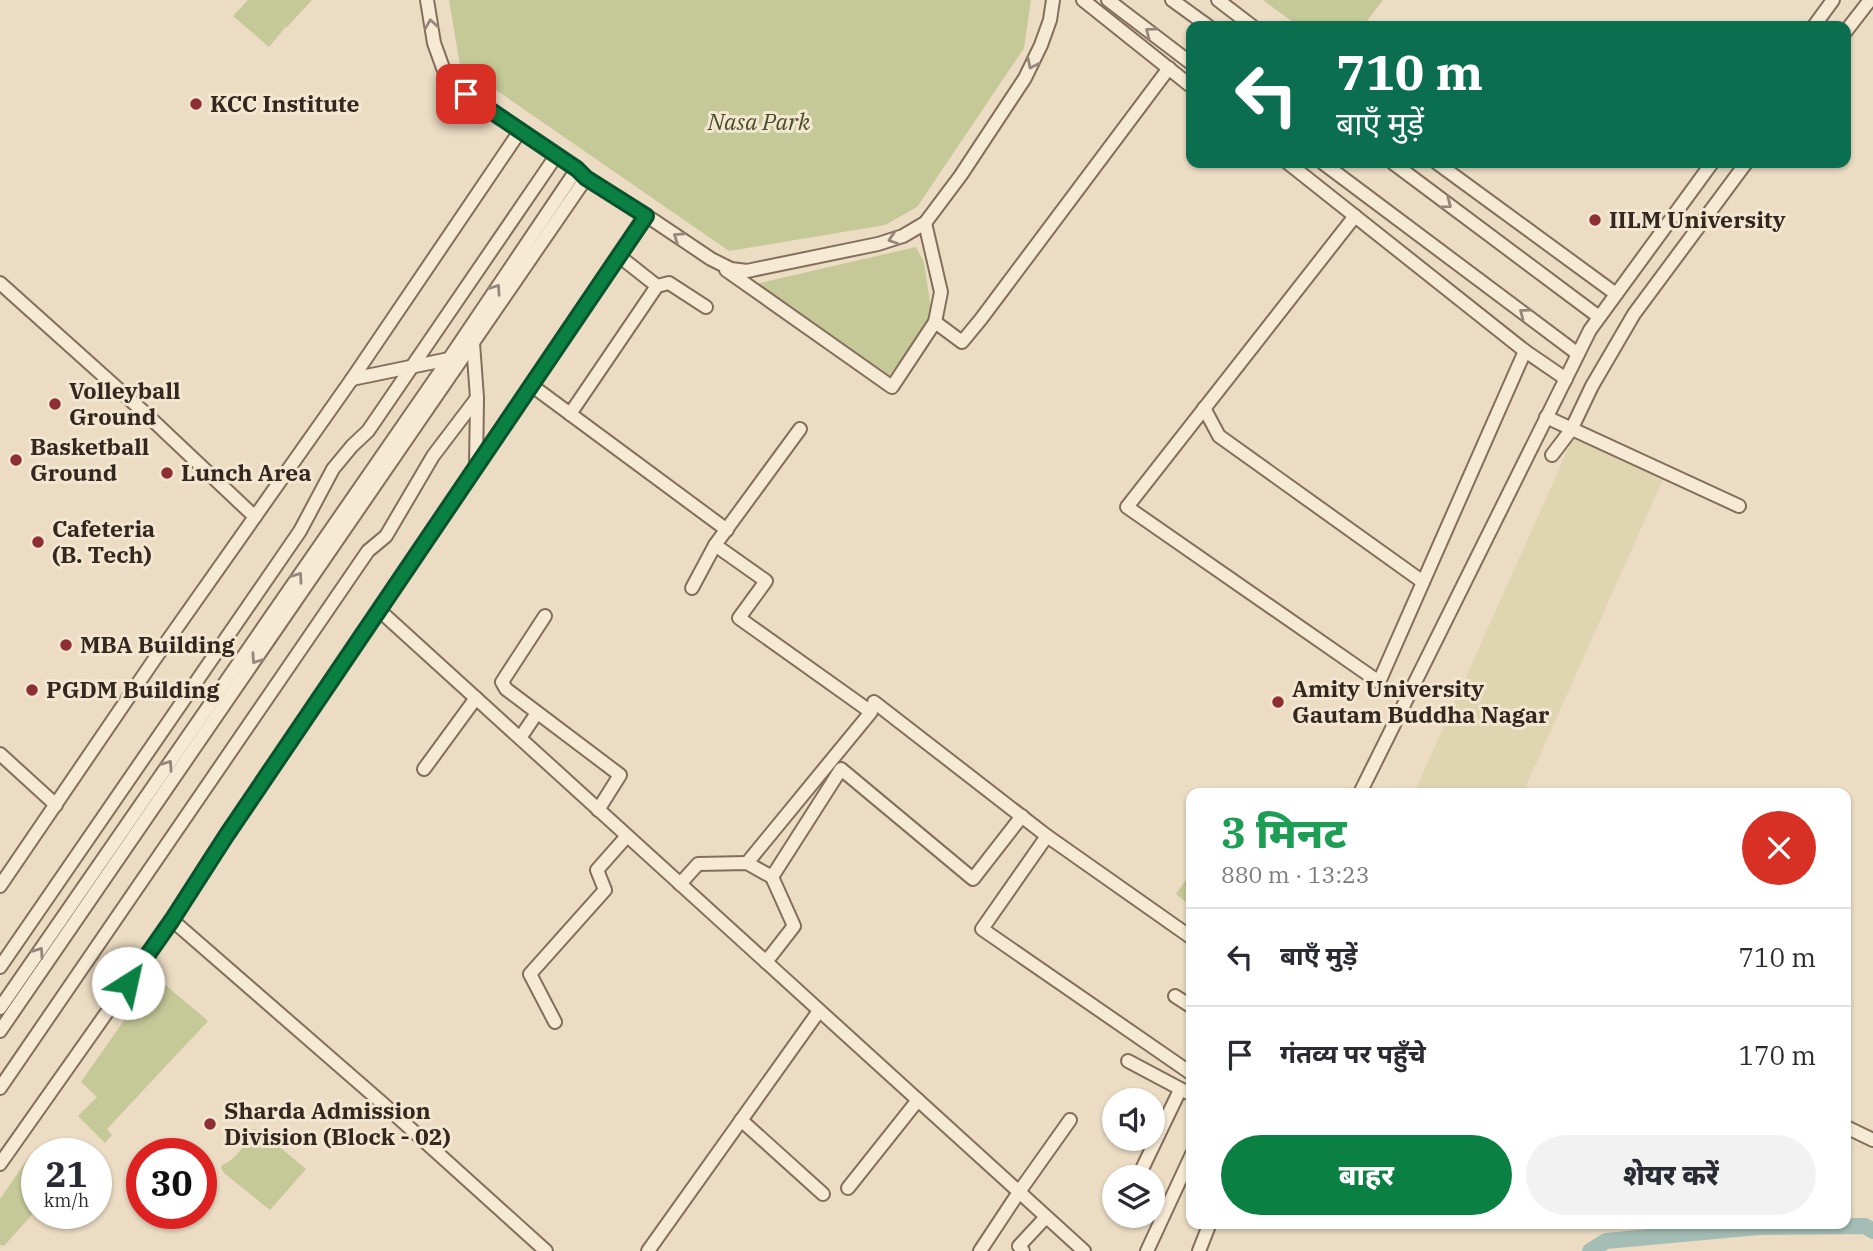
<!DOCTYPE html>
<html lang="hi">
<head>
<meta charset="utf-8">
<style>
  :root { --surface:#fff; --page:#f2f2f3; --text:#2b2b33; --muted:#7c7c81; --line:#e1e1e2; --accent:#0b8043 }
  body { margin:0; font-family:"IBM Plex Serif","Noto Sans Devanagari",serif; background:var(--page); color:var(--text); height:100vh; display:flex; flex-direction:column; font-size:26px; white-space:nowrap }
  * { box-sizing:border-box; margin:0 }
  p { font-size:23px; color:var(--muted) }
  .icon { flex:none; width:38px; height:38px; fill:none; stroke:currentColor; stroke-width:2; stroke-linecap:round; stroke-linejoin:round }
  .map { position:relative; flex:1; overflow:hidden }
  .sheet { position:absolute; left:1186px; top:788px; width:665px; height:441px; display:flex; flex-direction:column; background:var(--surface); border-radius:14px; box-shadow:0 2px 5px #0004 }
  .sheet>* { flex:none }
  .guide { position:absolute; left:1186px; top:21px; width:665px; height:147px; border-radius:14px; box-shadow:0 2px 5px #0004; background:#0b6e4f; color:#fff; overflow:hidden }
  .tools { position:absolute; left:1102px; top:1088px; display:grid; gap:14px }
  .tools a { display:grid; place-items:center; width:63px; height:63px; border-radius:50%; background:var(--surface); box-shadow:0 2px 5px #0004; font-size:35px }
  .speed { position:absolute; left:21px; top:1138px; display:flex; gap:14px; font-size:35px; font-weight:700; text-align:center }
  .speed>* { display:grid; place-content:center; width:91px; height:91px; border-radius:50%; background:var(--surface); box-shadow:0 2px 5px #0004; line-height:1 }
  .speed small { font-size:18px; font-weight:400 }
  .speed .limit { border:10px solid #d22; background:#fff; color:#111 }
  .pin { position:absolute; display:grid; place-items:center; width:60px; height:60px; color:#fff; margin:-30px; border-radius:14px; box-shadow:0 4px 10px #0006 }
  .me { position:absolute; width:77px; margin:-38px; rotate:35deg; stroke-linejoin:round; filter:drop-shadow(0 0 5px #0008) }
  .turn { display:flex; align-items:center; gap:24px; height:147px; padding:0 35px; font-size:32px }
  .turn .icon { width:91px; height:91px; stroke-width:2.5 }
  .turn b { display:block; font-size:49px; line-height:60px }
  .round { display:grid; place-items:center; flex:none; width:74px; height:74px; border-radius:37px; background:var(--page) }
  .overview { display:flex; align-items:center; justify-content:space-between; height:119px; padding:0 35px }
  h1 { font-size:42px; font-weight:800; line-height:52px; color:#1e9e55 }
  .button { display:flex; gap:14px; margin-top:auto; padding:14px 35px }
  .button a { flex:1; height:80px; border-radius:42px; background:var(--accent); color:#fff; font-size:28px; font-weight:800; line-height:80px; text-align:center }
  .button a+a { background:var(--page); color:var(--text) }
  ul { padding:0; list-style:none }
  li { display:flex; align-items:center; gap:21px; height:98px; padding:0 35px; border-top:2px solid var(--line) }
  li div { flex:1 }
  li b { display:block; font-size:26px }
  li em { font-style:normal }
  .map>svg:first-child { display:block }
  .farmland { fill:#e0d5b1 }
  .green { fill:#c5c897 }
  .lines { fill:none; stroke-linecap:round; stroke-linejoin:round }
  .river { stroke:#a4beb5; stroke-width:16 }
  .minor-casing { stroke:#836e5b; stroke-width:16 }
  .minor { stroke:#f6ead5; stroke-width:12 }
  .oneway { stroke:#95887a }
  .route-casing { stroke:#07532c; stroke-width:18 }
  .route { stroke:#0b8043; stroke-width:12 }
  .poi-dot { fill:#8e2f36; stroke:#f3e7d2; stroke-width:2.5 }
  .labels { text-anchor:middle; stroke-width:6; stroke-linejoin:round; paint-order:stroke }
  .poi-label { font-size:23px; font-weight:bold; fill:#34271e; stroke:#f3e7d2; text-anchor:start }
  .park-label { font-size:23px; font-style:italic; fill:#474f26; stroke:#f3e7d2 }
</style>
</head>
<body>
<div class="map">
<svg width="1873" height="1251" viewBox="0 0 1873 1251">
  <rect width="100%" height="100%" fill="#ebdcc3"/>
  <polygon class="farmland" points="1573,438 1664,477 1523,793 1414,793"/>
  <g class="green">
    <polygon points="248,0 312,0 286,28 280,23 285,28 269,47 233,16"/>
    <polygon points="449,0 1031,0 1024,48 917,207 885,225 729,251 460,65"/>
    <polygon points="1263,0 1383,0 1363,26 1298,26"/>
    <polygon points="916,247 924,262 932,316 888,377 756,284"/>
    <polygon points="1190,874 1192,876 1192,907 1176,894"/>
    <polygon points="155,976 208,1021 107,1129 112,1135 105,1143 78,1116 97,1097 81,1082"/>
    <path d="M253 1129 259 1130 306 1169 270 1210 224 1173 221 1168 222 1165C232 1162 246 1147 246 1136Z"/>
    <polygon points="28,1158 37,1164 37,1170 29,1181 37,1188 37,1209 4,1246 0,1245 0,1199"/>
  </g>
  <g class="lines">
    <polyline class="river" points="1590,1251 1606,1241 1759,1227 1865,1226 1873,1231"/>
    <g class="minor-casing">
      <g id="minor">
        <polyline points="427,0 434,43 443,68 453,84 479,104 577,169 586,178 653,220 711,259 731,269 747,271 878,244 903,236 925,223 961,175 1025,78 1041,45 1050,20 1053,0"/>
        <polyline points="1083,0 1192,87"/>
        <polyline points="1108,0 1192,64"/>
        <polyline points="1172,0 1208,26"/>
        <polyline points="1218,0 1252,26"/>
        <polyline points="1814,26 1833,0"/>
        <polyline points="1846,31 1870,0"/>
        <polyline points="1288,163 1525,351 1566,379"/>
        <polyline points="1323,163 1578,354"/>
        <polyline points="1393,163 1599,317"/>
        <polyline points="1437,163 1616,294"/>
        <polyline points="1355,216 1127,507 1379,682 1525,351"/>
        <polyline points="619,256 657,286 669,283 706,307"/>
        <polyline points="726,270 892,387 935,322 941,292 925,223"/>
        <polyline points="0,283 146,414 255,517"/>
        <polyline points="935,322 962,342 981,319 1169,68"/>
        <polyline points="473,343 477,398 476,467"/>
        <polyline points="352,379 449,359"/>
        <polyline points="531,385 727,530"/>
        <polyline points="1204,408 1219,436 1423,582"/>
        <polyline points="570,414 657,286"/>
        <polyline points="1546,417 1739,506"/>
        <polyline points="1552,455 1571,430 1592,386 1634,314 1746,163"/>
        <polyline points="692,588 715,545"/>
        <polyline points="379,610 1084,1251"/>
        <polyline points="545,616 502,682 506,689 620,775 598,810"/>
        <polyline points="874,702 1047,836 1192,938"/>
        <polyline points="520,738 537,713"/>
        <polyline points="0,754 56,805"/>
        <polyline points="424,769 476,698"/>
        <polyline points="1360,793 1590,330 1712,163"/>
        <polyline points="1047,836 982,929 1192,1074"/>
        <polyline points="747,863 871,712 739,618 766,581 715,545 800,429"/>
        <polyline points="772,877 841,769 973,879 1022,816"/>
        <polyline points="680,884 698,864 747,863 772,877 794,926 766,962"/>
        <polyline points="0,886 154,660 352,379 520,131"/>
        <polyline points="172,920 381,1102 546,1251"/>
        <polyline points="0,967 300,531 333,469 352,446 368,431 556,156"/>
        <polyline points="1175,996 1192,1007"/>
        <polyline points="0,1008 449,359 577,169"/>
        <polyline points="555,1022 530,974 605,890 597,870 627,836"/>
        <polyline points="0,1031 586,178"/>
        <polyline points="1128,1061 1192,1095"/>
        <polyline points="0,1088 368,551 386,536 433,456 477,398"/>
        <polyline points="741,1120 823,1194"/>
        <polyline points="1846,1127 1873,1140"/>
        <polyline points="0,1164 172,920 211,858 646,216"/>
        <polyline points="1143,1167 1180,1090"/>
        <polyline points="848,1188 918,1100"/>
        <polyline points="648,1251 819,1011"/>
        <polyline points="980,1251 1019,1192 1070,1120"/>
        <polyline points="1023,1251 1019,1246 1046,1217"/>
        <polyline points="1147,1251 1192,1154"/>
        <polyline points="1199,1251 1210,1223"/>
      </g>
    </g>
    <use href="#minor" class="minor"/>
  </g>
  <defs><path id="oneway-chevron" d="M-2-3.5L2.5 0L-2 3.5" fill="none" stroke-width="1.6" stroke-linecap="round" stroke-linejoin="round" transform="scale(1.75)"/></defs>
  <g class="oneway">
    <use href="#oneway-chevron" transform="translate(431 24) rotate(-99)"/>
    <use href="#oneway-chevron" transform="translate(1150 32) rotate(-143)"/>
    <use href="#oneway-chevron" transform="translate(1032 64) rotate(116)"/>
    <use href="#oneway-chevron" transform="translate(1447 204) rotate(37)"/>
    <use href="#oneway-chevron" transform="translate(678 237) rotate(-146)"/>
    <use href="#oneway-chevron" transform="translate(893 239) rotate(162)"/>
    <use href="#oneway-chevron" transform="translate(496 289) rotate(-56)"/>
    <use href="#oneway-chevron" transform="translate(1524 313) rotate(-143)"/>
    <use href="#oneway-chevron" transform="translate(298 577) rotate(-55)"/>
    <use href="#oneway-chevron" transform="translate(256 659) rotate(124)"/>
    <use href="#oneway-chevron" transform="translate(168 765) rotate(-55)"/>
    <use href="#oneway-chevron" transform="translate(39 952) rotate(-55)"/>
  </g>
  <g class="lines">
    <g class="route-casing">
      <polyline id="route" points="128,983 172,920 226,836 646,216 586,178 577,169 466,94"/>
    </g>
    <use href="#route" class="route"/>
  </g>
  <g class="poi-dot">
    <circle cx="196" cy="104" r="7"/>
    <circle cx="1595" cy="220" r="7"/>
    <circle cx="55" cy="404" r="7"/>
    <circle cx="16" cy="460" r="7"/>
    <circle cx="167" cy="473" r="7"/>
    <circle cx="38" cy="542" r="7"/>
    <circle cx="66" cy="645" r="7"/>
    <circle cx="32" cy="690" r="7"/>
    <circle cx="1278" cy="702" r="7"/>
    <circle cx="210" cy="1124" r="7"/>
  </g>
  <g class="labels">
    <g class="poi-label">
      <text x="210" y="112">KCC Institute</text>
      <text x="1609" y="228">IILM University</text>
      <text x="69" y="399">Volleyball<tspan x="69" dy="26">Ground</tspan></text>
      <text x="30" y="455">Basketball<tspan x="30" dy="26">Ground</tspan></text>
      <text x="181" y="481">Lunch Area</text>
      <text x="52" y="537">Cafeteria<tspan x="52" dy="26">(B. Tech)</tspan></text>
      <text x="80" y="653">MBA Building</text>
      <text x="1292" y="697">Amity University<tspan x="1292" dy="26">Gautam Buddha Nagar</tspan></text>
      <text x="46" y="698">PGDM Building</text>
      <text x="224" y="1119">Sharda Admission<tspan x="224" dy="26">Division (Block - 02)</tspan></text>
    </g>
    <g class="park-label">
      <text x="759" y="130">Nasa Park</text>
    </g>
  </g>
</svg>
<div class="tools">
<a><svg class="icon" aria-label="sound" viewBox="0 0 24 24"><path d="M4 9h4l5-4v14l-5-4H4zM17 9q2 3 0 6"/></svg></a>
<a><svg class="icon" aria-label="layers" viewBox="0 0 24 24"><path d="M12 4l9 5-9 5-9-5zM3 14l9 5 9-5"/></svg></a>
</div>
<div class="speed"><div>21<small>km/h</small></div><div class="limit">30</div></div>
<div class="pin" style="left:466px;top:94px;background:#d93025"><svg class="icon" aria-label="arrive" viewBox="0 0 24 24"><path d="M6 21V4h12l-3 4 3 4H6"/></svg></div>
<svg class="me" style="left:128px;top:983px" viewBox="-20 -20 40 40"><circle r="19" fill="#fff"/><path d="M0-13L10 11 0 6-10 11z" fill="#0b8043"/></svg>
<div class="guide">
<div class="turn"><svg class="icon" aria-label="left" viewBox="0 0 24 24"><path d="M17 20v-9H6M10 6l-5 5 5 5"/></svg><div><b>710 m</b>बाएँ मुड़ें</div></div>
</div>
<section class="sheet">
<div class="overview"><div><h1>3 मिनट</h1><p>880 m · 13:23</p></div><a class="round" style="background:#d93025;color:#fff"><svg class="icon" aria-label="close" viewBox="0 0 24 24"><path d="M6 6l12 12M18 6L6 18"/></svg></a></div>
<ul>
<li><svg class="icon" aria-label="left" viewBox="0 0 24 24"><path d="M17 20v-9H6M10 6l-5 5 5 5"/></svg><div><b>बाएँ मुड़ें</b></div><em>710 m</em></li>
<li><svg class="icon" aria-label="arrive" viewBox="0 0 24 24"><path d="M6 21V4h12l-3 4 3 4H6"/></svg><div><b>गंतव्य पर पहुँचे</b></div><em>170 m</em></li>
</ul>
<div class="button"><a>बाहर</a><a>शेयर करें</a></div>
</section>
</div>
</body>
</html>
